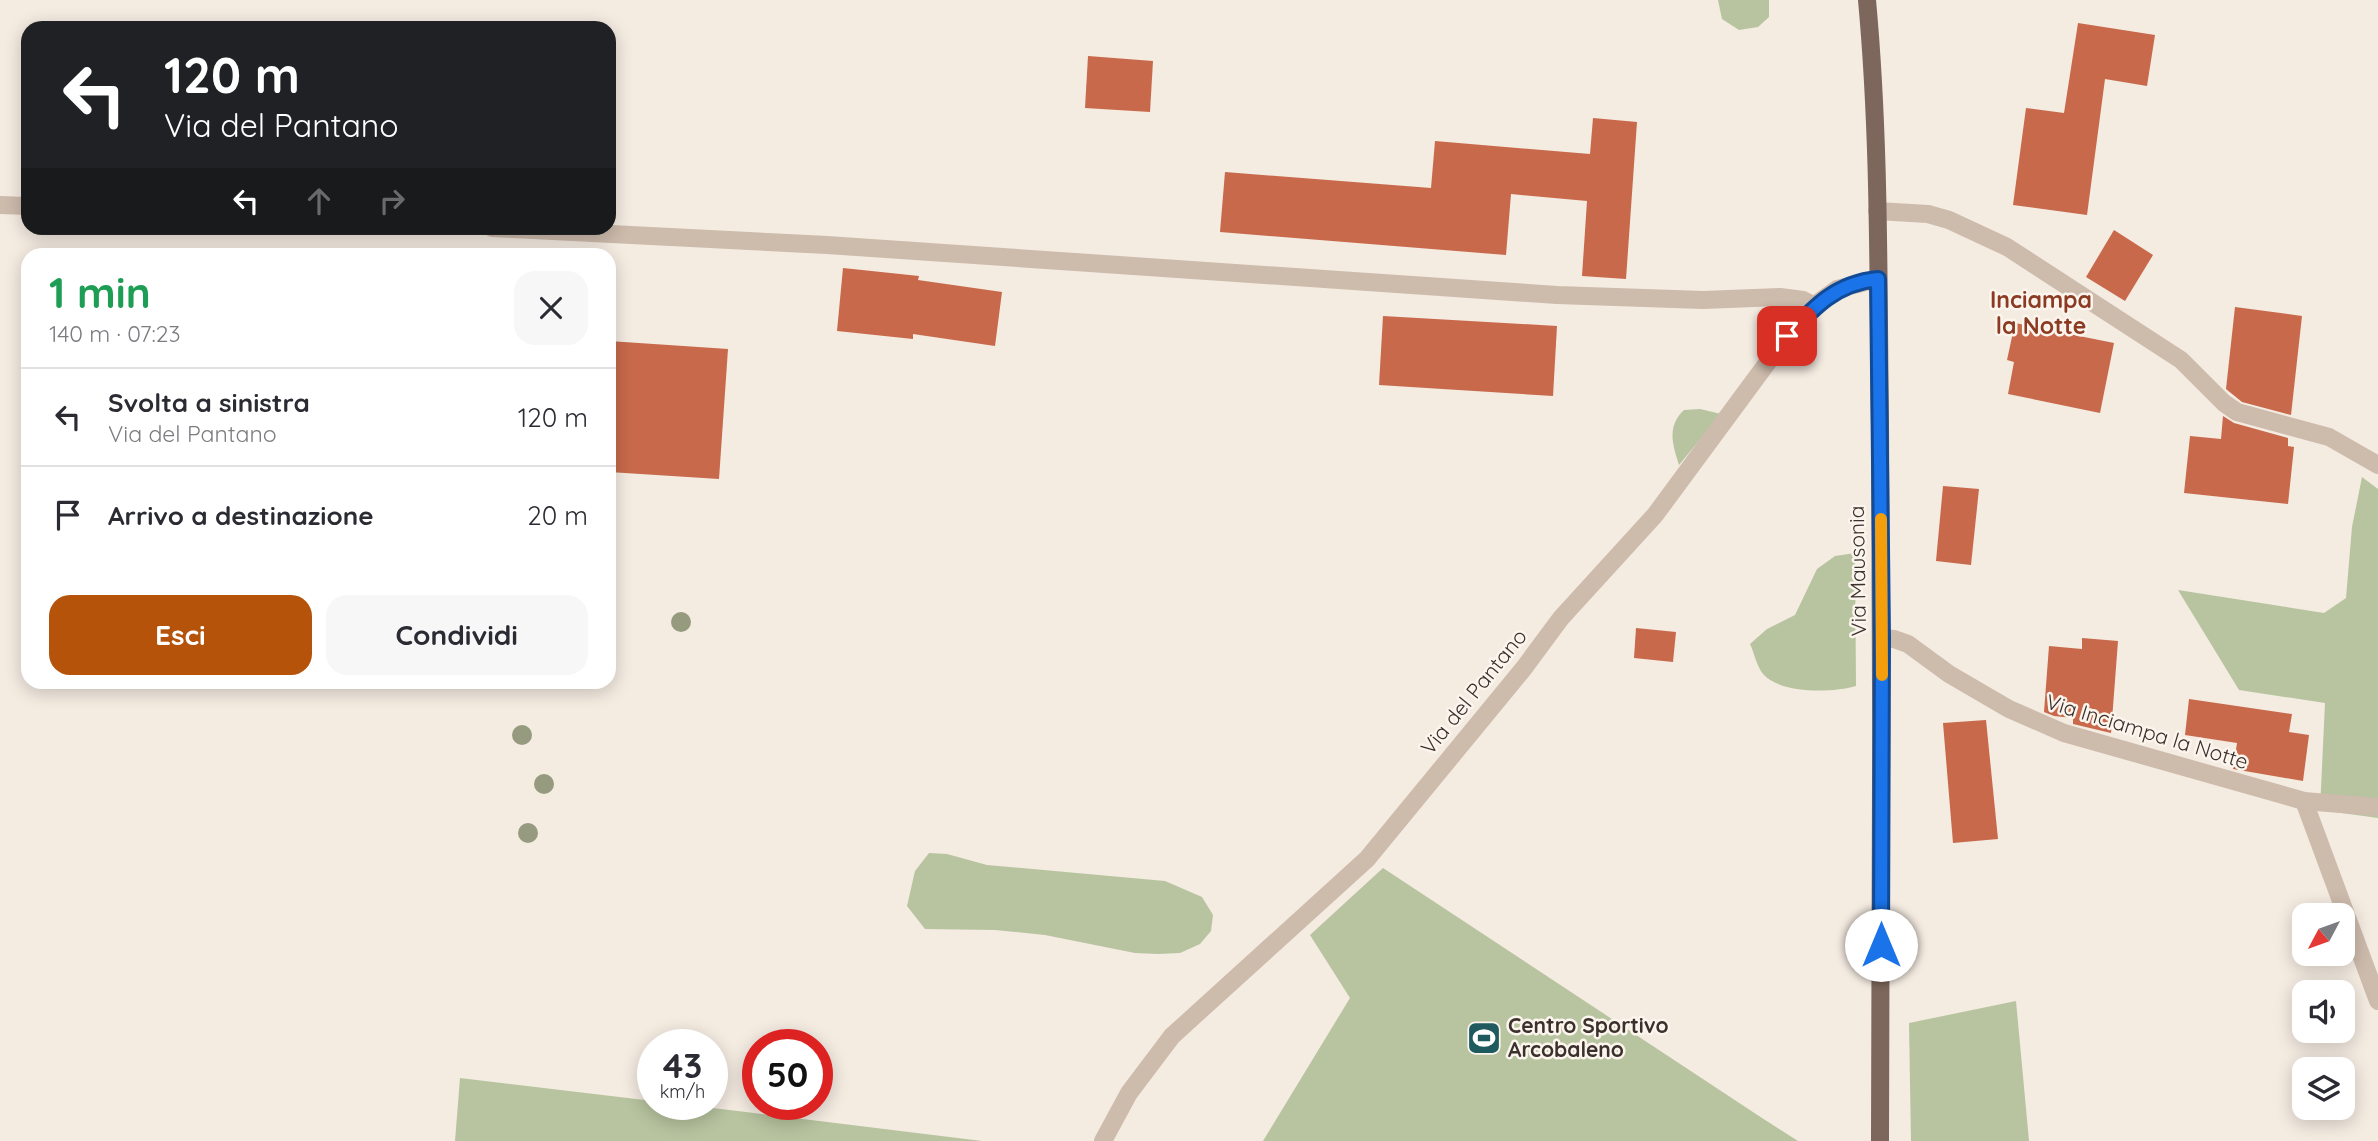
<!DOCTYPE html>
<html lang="it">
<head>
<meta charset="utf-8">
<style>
  :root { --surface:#fff; --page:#f7f7f7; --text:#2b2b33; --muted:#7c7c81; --line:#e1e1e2; --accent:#b45309 }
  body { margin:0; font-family:Quicksand,sans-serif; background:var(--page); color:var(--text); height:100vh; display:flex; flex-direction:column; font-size:26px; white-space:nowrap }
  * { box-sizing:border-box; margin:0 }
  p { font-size:23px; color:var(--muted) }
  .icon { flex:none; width:38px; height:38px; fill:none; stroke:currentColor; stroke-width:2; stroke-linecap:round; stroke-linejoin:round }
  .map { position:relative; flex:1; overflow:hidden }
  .details { position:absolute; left:21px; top:248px; width:595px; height:441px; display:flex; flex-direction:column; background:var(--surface); border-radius:21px; box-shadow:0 4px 18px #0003 }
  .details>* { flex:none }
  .hud { position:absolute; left:21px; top:21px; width:595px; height:214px; border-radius:21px; box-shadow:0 4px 18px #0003; background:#202124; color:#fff; overflow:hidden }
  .needle { width:46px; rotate:229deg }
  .tools { position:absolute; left:2292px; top:903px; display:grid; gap:14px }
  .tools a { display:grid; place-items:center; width:63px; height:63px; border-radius:14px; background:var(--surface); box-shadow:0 4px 18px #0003; font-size:35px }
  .speed { position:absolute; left:637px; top:1029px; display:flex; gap:14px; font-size:35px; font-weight:700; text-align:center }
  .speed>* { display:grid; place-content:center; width:91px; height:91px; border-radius:50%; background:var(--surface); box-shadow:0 4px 18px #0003; line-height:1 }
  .speed small { font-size:18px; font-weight:400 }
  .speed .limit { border:10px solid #d22; background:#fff; color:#111 }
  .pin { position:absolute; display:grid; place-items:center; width:60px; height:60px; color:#fff; margin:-30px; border-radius:14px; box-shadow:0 4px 10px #0006 }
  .me { position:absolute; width:77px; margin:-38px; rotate:0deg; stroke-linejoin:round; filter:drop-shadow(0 0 5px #0008) }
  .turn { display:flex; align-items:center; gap:24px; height:147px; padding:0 28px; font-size:32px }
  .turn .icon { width:91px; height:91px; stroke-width:2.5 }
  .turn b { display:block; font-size:49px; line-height:60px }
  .lanes { display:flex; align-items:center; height:66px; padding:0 28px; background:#0003; justify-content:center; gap:35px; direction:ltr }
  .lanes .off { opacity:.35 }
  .round { display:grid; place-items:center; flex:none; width:74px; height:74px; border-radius:21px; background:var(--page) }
  .summary { display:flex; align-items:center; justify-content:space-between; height:119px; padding:0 28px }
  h1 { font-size:42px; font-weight:700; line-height:52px; color:#1e9e55 }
  .primary-button { display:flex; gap:14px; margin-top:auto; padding:14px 28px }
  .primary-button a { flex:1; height:80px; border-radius:21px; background:var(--accent); color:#fff; font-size:28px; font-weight:700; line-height:80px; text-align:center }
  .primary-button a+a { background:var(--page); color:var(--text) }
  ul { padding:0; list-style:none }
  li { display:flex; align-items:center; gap:21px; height:98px; padding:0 28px; border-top:2px solid var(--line) }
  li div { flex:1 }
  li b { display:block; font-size:26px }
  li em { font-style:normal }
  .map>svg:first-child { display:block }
  .green { fill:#b8c4a0 }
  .building { fill:#c8694b }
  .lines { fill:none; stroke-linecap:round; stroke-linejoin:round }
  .minor { stroke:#cdbbac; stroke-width:18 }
  .major { stroke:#7d675c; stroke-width:18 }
  .tree { fill:#969b7f }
  .route-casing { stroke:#114b97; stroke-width:18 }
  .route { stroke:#1a73e8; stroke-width:12 }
  .slow { stroke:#f59e0b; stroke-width:12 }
  .labels { text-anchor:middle; stroke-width:5; stroke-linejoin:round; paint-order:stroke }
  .street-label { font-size:21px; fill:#3b302b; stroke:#fbf5ee }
  .poi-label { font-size:21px; font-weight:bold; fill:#3b302b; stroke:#fbf5ee; text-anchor:start }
  .neighbourhood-label { font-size:23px; font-weight:bold; fill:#8c3b22; stroke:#fbf5ee }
</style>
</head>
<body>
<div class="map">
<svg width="2378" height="1141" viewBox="0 0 2378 1141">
  <rect width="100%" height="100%" fill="#f4ebe1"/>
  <g class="green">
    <polygon points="1718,0 1769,0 1769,17 1758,27 1739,30 1722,19"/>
    <path d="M1700 409 1721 414 1679 465C1672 443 1667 426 1684 410Z"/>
    <polygon points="2362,477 2378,489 2378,818 2320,810 2325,703 2239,690 2178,590 2324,613 2346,598 2352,527"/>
    <path d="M1855 553 1856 686C1832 693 1782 694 1764 675 1757 668 1754 652 1750 644L1767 629 1795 615 1817 569 1835 556Z"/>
    <polygon points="929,853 947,854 987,865 1165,881 1202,897 1213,915 1211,931 1200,944 1180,953 1158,954 1135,953 1045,935 995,930 925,929 907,906 915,871"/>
    <polygon points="1383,868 1762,1118 1798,1141 1263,1141 1350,998 1310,935"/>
    <polygon points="2016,1001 2029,1141 1911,1141 1909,1023"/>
    <polygon points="460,1078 653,1101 653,1104 680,1104 982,1141 455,1141"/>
  </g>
  <g class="building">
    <polygon points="2078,23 2155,35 2147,86 2105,79 2087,215 2013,205 2026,108 2064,113"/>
    <polygon points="1088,56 1153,61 1150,112 1085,108"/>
    <polygon points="1593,118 1637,122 1626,279 1582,276 1587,201 1511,194 1506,255 1220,232 1225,172 1431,188 1435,141 1590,154"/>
    <polygon points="2114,230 2153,255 2125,301 2086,277"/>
    <polygon points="843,268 919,276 918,280 1002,292 995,346 913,334 913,339 837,331"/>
    <polygon points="2235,307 2302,316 2291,415 2242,402 2226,389"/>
    <polygon points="1383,316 1557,326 1553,396 1379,385"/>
    <polygon points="2015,323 2114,343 2100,413 2008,394 2014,362 2007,360"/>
    <polygon points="609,341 728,349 719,479 609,472"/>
    <polygon points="2223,416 2234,423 2288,438 2288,446 2294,447 2288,504 2184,493 2190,436 2221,439"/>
    <polygon points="1943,486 1979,489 1971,565 1936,561"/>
    <polygon points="1636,628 1676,632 1673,662 1634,658"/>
    <polygon points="2082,638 2118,641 2111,733 2073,724 2073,718 2054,716 2044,712 2049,646 2082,649"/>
    <polygon points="2189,699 2292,714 2289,732 2309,735 2303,781 2233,769 2237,743 2185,735"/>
    <polygon points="1986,720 1998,839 1953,843 1943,723"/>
  </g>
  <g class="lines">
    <g class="minor">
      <polyline points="0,205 28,206"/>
      <polyline points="1877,211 1928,214 1949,220 2007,247 2181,360 2224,403 2237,412 2329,437 2378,465"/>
      <polyline points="492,228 827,245 1557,295 1703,300 1780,297 1803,300 1815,306"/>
      <polyline points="1882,638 1894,639 1908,644 1949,674 2009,709 2064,733 2304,801 2378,807"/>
      <polyline points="2304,801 2378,1001"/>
      <polyline points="1103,1141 1129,1093 1172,1036 1367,859 1524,668 1561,618 1655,515 1787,336 1819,302 1837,289 1878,279"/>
    </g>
    <path class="major" d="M1867 0C1880 141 1878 283 1880 424 1882 663 1881 902 1880 1141"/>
  </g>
  <g class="tree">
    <circle cx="681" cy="622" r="10"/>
    <circle cx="522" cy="735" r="10"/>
    <circle cx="544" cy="784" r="10"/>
    <circle cx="528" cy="833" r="10"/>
  </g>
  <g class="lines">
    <g class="route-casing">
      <path id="route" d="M1787 336C1814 307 1836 283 1878 279L1882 638 1881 945"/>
    </g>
    <use href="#route" class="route"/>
    <polyline class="slow" points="1881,519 1882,675"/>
  </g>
  <defs>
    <g id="stadium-square" transform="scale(1.75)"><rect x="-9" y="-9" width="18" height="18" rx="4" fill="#1f5a5e" stroke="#fbf5ee"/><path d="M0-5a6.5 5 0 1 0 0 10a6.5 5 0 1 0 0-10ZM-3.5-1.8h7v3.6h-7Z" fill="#fff"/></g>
  </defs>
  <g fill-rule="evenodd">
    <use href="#stadium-square" x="1484" y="1038"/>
  </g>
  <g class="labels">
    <g class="street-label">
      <text transform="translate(1858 571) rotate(-91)" y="7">Via Mausonia</text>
      <text transform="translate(1474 692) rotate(-51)" y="7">Via del Pantano</text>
      <text transform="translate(2147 732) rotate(17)" y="7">Via Inciampa la Notte</text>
    </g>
    <g class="poi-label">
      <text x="1508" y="1033">Centro Sportivo<tspan x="1508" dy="24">Arcobaleno</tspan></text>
    </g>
    <g class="neighbourhood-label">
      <text x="2041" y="308">Inciampa<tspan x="2041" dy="26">la Notte</tspan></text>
    </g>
  </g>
</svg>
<div class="tools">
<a><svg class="needle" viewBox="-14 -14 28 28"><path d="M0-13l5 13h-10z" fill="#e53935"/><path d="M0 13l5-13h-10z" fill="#7c7c81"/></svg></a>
<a><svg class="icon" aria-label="sound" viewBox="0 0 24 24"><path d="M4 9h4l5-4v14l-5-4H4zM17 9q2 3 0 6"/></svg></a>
<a><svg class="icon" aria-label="layers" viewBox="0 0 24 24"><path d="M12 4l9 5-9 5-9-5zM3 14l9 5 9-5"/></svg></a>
</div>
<div class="speed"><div>43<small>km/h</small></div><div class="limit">50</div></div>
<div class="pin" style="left:1787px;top:336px;background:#d93025"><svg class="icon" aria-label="arrive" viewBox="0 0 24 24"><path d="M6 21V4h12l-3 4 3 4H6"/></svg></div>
<svg class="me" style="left:1881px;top:945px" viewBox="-20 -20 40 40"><circle r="19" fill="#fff"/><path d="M0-13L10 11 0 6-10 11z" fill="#1a73e8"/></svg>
<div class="hud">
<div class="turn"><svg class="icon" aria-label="left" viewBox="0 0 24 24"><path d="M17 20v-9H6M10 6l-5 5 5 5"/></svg><div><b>120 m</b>Via del Pantano</div></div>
<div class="lanes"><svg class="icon" aria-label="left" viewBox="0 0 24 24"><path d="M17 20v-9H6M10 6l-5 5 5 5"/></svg><svg class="icon off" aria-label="ahead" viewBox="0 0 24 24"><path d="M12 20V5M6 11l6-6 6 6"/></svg><svg class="icon off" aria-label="right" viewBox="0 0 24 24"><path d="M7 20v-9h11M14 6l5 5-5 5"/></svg></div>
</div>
<section class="details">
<div class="summary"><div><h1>1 min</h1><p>140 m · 07:23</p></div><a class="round"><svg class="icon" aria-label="close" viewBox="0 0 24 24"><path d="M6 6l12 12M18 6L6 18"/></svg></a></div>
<ul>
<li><svg class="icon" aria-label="left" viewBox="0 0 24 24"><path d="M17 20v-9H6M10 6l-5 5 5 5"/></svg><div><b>Svolta a sinistra</b><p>Via del Pantano</p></div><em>120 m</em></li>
<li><svg class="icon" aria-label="arrive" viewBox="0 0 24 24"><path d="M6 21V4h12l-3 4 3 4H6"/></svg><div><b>Arrivo a destinazione</b></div><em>20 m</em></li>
</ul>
<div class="primary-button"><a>Esci</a><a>Condividi</a></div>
</section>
</div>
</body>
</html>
